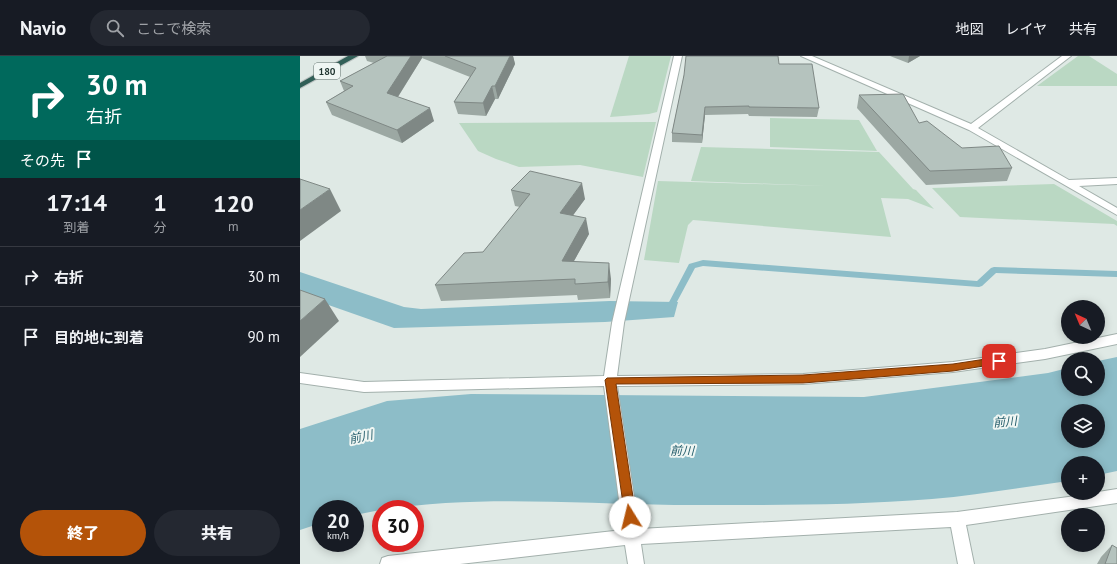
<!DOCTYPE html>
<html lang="ja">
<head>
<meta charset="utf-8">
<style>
  :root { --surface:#171b24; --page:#242831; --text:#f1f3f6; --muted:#9ea1a6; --line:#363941; --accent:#b45309 }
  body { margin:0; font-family:"PT Sans","Noto Sans JP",sans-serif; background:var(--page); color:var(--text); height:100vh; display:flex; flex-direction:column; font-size:15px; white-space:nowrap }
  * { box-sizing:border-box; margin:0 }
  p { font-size:13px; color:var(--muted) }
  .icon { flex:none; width:22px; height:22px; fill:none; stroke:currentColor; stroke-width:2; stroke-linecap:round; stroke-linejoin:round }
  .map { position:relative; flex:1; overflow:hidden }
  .panel { display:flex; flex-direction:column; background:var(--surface); width:300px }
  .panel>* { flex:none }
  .guide { background:#00695c; color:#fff; overflow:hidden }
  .needle { width:26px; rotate:316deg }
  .fabs { position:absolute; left:761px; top:244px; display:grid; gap:8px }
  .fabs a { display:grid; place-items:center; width:44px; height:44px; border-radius:50%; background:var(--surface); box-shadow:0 2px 10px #0003; font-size:20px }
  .speed { position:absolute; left:12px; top:444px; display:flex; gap:8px; font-size:20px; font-weight:700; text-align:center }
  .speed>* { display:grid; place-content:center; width:52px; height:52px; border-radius:50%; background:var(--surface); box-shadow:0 2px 10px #0003; line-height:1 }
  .speed small { font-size:10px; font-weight:400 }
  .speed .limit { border:6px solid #d22; background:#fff; color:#111 }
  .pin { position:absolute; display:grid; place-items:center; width:34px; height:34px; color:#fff; margin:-17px; border-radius:8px; box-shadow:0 2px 6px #0006 }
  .me { position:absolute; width:44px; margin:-22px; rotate:351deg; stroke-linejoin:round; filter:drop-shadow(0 0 3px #0008) }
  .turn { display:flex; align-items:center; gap:14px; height:84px; padding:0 20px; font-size:18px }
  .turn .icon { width:52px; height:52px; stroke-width:2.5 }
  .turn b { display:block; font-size:28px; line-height:34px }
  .then { display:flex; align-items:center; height:38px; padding:0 20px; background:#0003; gap:8px; font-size:15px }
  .eta { display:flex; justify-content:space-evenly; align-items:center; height:68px; text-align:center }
  .eta b { font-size:24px; font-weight:800; line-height:28px }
  .cta { display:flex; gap:8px; margin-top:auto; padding:8px 20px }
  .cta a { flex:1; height:46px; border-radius:24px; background:var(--accent); color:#fff; font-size:16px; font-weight:800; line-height:46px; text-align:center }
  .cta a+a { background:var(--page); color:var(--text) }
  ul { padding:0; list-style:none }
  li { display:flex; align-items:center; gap:12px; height:60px; padding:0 20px; border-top:1px solid var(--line) }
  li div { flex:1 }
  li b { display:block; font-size:15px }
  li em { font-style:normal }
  header { display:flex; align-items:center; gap:24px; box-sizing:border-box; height:56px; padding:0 20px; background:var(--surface); border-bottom:1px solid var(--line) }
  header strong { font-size:19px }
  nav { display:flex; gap:22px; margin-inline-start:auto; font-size:14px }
  .search { width:280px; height:36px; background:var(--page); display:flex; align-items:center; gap:10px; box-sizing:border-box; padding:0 14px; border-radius:22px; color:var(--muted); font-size:15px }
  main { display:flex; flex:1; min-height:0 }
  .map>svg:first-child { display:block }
  .green { fill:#bad8c3 }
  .water { fill:#8dbdc8; fill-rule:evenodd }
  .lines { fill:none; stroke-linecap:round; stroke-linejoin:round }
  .stream { fill:#8dbdc8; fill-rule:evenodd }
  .street-casing { stroke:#a3b0ac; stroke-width:2 }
  .highway-casing { stroke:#bdc3c2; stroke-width:2 }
  .street { fill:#fff; fill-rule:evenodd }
  .highway { fill:#315f57; fill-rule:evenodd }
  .wall { fill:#9ca8a3 }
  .shaded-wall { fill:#7f8885 }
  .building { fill:#b5c3be; stroke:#7f8885 }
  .route { fill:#b45309; stroke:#753606 }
  .labels { text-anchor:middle; stroke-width:4; stroke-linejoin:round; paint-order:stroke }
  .shield { fill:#eff6f3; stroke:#60706c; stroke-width:1 }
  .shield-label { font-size:10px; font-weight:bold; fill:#223732 }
  .water-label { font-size:12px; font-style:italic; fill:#245d6b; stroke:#eff6f3 }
</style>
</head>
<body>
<header>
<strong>Navio</strong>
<div class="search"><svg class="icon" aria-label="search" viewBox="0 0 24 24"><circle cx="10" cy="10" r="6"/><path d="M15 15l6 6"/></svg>ここで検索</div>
<nav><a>地図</a><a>レイヤ</a><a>共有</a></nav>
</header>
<main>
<section class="panel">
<div class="guide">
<div class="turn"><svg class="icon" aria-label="right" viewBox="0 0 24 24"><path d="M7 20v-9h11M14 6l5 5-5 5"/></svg><div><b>30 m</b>右折</div></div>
<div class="then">その先<svg class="icon" aria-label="arrive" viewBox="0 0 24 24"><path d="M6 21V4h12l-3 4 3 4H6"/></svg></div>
</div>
<div class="eta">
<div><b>17:14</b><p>到着</p></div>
<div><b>1</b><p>分</p></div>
<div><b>120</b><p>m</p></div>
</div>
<ul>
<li><svg class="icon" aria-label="right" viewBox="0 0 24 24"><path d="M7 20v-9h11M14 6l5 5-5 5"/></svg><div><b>右折</b></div><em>30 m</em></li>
<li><svg class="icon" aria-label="arrive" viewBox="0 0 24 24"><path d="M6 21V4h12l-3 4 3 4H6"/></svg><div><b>目的地に到着</b></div><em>90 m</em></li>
</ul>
<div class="cta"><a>終了</a><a>共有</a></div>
</section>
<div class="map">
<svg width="817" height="508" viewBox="0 0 817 508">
  <rect width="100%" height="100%" fill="#dfe9e5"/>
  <g class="green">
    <polygon points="329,0 371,0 357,56 349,58 310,61"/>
    <polygon points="778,0 789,0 817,18 817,30 737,30"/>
    <polygon points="470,62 559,64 577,95 470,91"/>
    <polygon points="356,66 343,121 280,109 219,111 196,103 178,95 159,67"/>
    <polygon points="401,91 579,96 613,133 616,134 634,153 608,143 581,142 591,181 393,164 388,169 379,207 344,204 358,125 527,130 391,125"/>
    <polygon points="754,128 817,165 817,170 814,168 660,161 632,132"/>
  </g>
  <g class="water">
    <polygon points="0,216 104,251 121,253 310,245 378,246 374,261 305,266 94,272 0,239"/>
    <path d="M817 301V415L798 419V407H768V425C723 431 678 439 632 443 546 450 460 449 374 449 268 448 158 437 55 459V453H21V467L0 474V373L87 345 171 338 564 341 748 317 768 312V333H798V305ZM768 355H798V385H768Z"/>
  </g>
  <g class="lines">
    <polygon class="stream" points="403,204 677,225 691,212 694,211 817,215 817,221 696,217 682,230 679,231 403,210 395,212 372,255 364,255 363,253 367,250 389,208"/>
    <g class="street-casing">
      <g id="street">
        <polygon points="374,0 382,0 324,267 317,320 503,318 653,306 745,293 817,278 817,288 745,303 653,316 503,328 317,330 339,473 657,456 798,437 798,436 817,433 817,447 666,469 674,508 658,508 651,471 341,488 344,508 328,508 325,489 160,508 80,508 82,502 88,500 323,474 304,330 64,336 0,327 0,317 64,326 304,320 312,267"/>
        <polygon points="501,0 512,0 671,68 762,0 771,0 678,72 769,124 817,122 817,128 779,130 817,152 817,159 669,74"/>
      </g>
    </g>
    <g class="highway-casing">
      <polygon id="highway" points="48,0 58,0 0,32 0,27"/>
    </g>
    <use href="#street" class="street"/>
    <use href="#highway" class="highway"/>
  </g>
  <g class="wall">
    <polygon points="65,0 213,0 215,8 198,43 195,43 186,60 158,58 154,46 170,21 122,2 98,41 134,65 102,87 32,59 26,46 44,35 40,25 74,7 67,5"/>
    <polygon points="590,0 620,0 608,7"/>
    <polygon points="479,8 519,52 517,61 449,60 448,58 405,59 402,87 372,86 372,77 384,19"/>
    <polygon points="559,39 619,67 662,92 712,112 707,125 626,129 557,52"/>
    <polygon points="211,134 285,143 273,159 289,178 274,205 311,223 310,242 278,244 277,239 141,245 135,229 183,196 220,151 215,150"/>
    <polygon points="812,489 817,508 797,508 801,501"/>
  </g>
  <g class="shaded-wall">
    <polygon points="111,0 122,0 122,2 92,50 87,37"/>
    <polygon points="210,0 213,0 215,8 198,43 195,30"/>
    <polygon points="609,0 620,0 608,7"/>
    <polygon points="192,30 195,43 186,60 183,47"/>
    <polygon points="405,51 405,59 402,87 402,79"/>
    <polygon points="130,52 134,65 102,87 97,74"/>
    <polygon points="282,127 285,143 263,173 260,157"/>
    <polygon points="30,133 41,155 0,185 0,154"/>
    <polygon points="286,162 289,178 265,221 262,205"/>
    <polygon points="309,207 311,223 310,242 308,226"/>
    <polygon points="25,243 39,265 0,301 0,265"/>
  </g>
  <g class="building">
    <polygon points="87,0 111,0 87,37 130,52 97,74 26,46 53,30 40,25"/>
    <polygon points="145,0 210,0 195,30 192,30 183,47 154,46 176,12"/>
    <polygon points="386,0 478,0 479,8 512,8 519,52 449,51 449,50 405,51 402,79 372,77 384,19"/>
    <polygon points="603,38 619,67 627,65 662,92 699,90 712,112 630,115 559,39"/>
    <polygon points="230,115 282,127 260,157 286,162 262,205 309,207 308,226 275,228 275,223 135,229 164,197 183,196 230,138 211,134"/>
    <polygon points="0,123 30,133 0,154"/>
    <polygon points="0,234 25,243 0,265"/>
    <polygon points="812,489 817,492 817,508 805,508"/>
  </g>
  <polygon class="route" points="699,301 702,302 704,305 702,307 653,315 503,327 316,328 336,461 335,465 330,467 326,465 325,461 305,324 307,322 503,319 653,308"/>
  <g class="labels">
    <rect class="shield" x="14" y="7" width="26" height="16" rx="3"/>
    <g class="shield-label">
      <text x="27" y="19">180</text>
    </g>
    <g class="water-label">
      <text transform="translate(705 366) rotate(-5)" y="4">前川</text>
      <text transform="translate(61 381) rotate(-12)" y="4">前川</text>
      <text transform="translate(382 395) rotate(1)" y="4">前川</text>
    </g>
  </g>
</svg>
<div class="fabs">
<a><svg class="needle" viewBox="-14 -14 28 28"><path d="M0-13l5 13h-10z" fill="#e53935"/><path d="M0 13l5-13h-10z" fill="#9ea1a6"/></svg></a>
<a><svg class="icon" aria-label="search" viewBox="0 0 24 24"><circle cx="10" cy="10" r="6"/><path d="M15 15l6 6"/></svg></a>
<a><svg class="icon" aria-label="layers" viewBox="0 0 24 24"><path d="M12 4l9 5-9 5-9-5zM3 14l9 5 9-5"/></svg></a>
<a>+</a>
<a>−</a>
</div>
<div class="speed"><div>20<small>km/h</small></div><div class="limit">30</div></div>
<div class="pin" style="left:699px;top:305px;background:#d93025"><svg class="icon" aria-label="arrive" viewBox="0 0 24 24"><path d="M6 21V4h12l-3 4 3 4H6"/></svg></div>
<svg class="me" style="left:330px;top:461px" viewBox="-20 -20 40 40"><circle r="19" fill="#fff"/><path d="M0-13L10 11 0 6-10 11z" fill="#b45309"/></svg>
</div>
</main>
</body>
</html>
